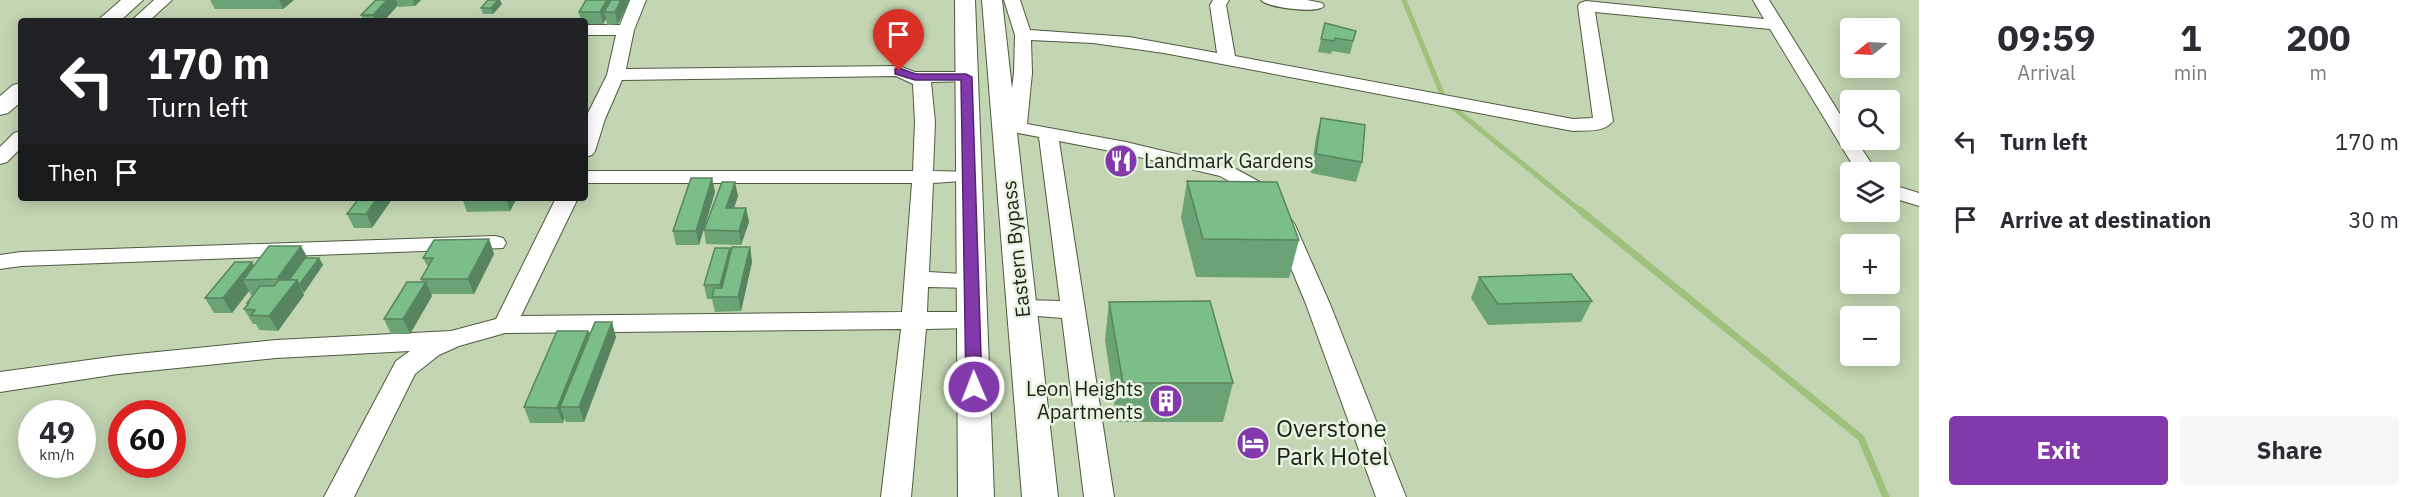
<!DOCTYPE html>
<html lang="en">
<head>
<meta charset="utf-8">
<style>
  :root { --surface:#fff; --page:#f7f7f7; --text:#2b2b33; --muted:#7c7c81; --accent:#8139ac }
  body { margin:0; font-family:"IBM Plex Sans",sans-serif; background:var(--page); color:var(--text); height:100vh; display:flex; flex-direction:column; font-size:22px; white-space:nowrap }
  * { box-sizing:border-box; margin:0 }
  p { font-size:20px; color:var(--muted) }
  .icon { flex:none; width:33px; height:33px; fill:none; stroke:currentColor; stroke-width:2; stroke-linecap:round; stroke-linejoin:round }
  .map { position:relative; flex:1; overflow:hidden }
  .details { display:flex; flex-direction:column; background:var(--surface); width:510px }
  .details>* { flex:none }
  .hud { position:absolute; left:18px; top:18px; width:570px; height:183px; border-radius:6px; box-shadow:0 3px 15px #0003; background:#202124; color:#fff; overflow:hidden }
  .needle { width:39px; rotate:252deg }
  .tools { position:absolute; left:1840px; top:18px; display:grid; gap:12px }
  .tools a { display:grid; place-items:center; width:60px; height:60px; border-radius:6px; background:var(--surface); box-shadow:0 3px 15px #0003; font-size:30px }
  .speed { position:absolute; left:18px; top:400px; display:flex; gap:12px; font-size:30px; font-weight:700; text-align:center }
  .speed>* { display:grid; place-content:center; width:78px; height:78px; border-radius:50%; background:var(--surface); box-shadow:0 3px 15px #0003; line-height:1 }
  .speed small { font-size:15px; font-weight:400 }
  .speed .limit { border:9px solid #d22; background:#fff; color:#111 }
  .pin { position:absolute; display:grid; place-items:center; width:51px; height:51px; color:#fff; margin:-62px -26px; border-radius:50% 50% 50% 0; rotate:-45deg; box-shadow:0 0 6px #0007 }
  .pin .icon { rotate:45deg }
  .me { position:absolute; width:66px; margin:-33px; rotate:359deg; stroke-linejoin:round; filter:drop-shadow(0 0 4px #0008) }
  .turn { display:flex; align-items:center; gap:21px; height:126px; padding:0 30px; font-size:27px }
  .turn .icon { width:78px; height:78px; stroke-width:2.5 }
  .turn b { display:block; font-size:42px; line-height:51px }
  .then { display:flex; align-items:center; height:57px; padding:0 30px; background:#0003; gap:12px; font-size:22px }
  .eta { display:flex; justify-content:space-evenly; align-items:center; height:102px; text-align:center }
  .eta b { font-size:36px; font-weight:700; line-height:42px }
  .cta { display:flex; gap:12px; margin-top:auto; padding:12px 30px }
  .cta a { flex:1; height:69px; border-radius:6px; background:var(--accent); color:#fff; font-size:24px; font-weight:700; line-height:69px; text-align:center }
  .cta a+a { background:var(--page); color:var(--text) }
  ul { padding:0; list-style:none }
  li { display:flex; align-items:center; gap:18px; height:78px; padding:0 30px }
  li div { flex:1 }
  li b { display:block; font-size:22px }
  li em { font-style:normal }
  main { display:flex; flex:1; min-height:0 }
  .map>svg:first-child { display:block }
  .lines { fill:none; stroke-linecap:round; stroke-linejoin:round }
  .stream-far1 { stroke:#9ec17b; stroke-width:5 }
  .stream { stroke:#9ec17b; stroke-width:7 }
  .minor-casing { stroke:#4d5c3e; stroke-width:2 }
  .major-casing { stroke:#4d5c3e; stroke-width:2 }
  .minor { fill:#fff; fill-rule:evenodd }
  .major { fill:#fff; fill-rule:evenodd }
  .wall { fill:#6ba376 }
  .shaded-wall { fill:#578560 }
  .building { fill:#7cbe89; stroke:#578560; stroke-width:1.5 }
  .route { fill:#8139ac; stroke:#542570; stroke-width:1.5 }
  .labels { text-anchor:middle; stroke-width:5; stroke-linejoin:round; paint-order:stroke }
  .poi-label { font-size:20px; fill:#1c2316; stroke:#e9f3e1; text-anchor:start }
  .street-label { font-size:20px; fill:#1c2316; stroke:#e9f3e1 }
  .near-poi-label { font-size:24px; fill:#1c2316; stroke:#e9f3e1; text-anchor:start }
</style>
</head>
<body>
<main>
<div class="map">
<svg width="1919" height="497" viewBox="0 0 1919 497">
  <rect width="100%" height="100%" fill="#c3d5b3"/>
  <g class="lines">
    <polyline class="stream-far1" points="1404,0 1445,101 1582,212"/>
    <polyline class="stream" points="1580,210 1861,438 1886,497"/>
    <g class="minor-casing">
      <g id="minor">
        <polygon points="154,0 172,0 149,21 131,21"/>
        <polygon points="630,0 646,0 634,30 626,69 899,66 915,72 966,72 972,73 975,77 972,81 931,82 935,122 933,171 976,172 979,176 976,180 933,183 929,272 979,275 983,280 979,285 971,288 928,287 927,312 972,312 981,314 984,320 981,326 972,328 926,329 911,497 881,497 901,329 505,333 459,346 439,355 415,374 354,497 324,497 396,361 410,351 276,358 118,374 0,392 0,372 118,356 276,340 451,331 496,319 556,198 578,198 521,316 902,312 912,183 585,183 585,171 913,171 915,122 913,84 896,76 622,80 605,119 595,151 592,155 585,157 585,113 588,113 607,75 616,35 585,35 585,25 620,25"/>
        <path d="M1004 0H1020L1030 30 1129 37 1217 53 1210 5 1213 0H1229L1226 5 1235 56 1573 119 1593 118 1578 6 1580 3 1586 1 1764 19 1753 0H1769L1851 132V140H1856L1877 172H1857L1770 29 1595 12 1613 121C1604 133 1586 130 1573 131L1164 53 1093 43 1031 40 1032 73 1027 124 1126 142 1234 168 1269 187 1295 225 1330 304 1406 497H1376L1306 304 1273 225 1254 195 1220 176 1126 154 1059 141 1114 497H1084L1062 318 1013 314 1010 308 1013 302 1022 300 1060 301 1039 137 997 129 994 125 997 121 1008 120 1014 73 1015 35Z"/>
        <path d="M1261 0H1307L1322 3 1324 6C1317 14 1268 8 1261 0Z"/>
        <polygon points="21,131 21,148 7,162 0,164 0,147 14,133"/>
        <polygon points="1890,184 1919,193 1919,206 1890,197"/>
        <polygon points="495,236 503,238 506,243 503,248 21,266 0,269 0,255 21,252"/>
      </g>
    </g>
    <g class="major-casing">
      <g id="major">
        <polygon points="121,0 143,0 120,21 97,21"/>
        <polygon points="955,0 975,0 994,497 958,497"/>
        <polygon points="982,0 1002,0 1058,497 1022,497"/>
        <polygon points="21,83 21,102 8,113 0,115 0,96 13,85"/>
      </g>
    </g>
    <use href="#minor" class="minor"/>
    <use href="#major" class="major"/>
  </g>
  <g class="wall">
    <polygon points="210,0 294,0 283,9 215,9"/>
    <polygon points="376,0 421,0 415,6 398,7 398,5 384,21 364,21 361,15"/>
    <polygon points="586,0 630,0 618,24 607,25 606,19 603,24 585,24 585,21 581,21 579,12"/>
    <polygon points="502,4 493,14 483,14 481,8"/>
    <polygon points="1325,23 1356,31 1350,54 1332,51 1331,54 1318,52"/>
    <polygon points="1321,118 1362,162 1356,182 1311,173 1316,137"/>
    <polygon points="712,178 715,192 699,245 676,245 673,231"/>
    <polygon points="1187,181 1299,240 1289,278 1196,277 1181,218"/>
    <polygon points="738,196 734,208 746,208 749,222 741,245 706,244 704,230"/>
    <polygon points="359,198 372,228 354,228 347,214"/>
    <polygon points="462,198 517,198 510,211 467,212"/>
    <polygon points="489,239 494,254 474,294 431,294 432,296 410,334 391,334 384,319 422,282 421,279 428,267 423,258"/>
    <polygon points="750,247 752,262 741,311 715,312 712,299 707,299 704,285 731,251"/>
    <polygon points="307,258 319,258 323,265 303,293 304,295 278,331 259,330 256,324 253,324 244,309 248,305 247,303 253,295 251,295 249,291 232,313 214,313 205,298 254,265"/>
    <polygon points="1479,277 1592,301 1581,322 1488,325 1471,298"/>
    <polygon points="1109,302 1233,383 1223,422 1117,422 1105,340"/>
    <polygon points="590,336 616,337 584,422 566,422 564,418 563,423 530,423 524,407"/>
  </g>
  <g class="shaded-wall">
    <polygon points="279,0 294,0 283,9"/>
    <polygon points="387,0 403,0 396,0 398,5 384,21 375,21 373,15"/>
    <polygon points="413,0 421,0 415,6"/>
    <polygon points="498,0 500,0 502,4 493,14 491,8"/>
    <polygon points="607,0 616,0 604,12 606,19 603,24 600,12"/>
    <polygon points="621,0 630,0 618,24 615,12"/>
    <polygon points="712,178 715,192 699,245 696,231"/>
    <polygon points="735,182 738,196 729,222 726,208"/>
    <polygon points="377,198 393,198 372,228 366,214"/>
    <polygon points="506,198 517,198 510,211"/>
    <polygon points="746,208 749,222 741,245 739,231"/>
    <polygon points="489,239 494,254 474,294 468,279"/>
    <polygon points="301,246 309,260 285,294 277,279"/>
    <polygon points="750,247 752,262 741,311 738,297"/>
    <polygon points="730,248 733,262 723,297 720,285"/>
    <polygon points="319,258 323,265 304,293 300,285"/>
    <polygon points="252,262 260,276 243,280 249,291 232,313 223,298"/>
    <polygon points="297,280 304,295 278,331 269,316"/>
    <polygon points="426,282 432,296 410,334 403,319"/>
    <polygon points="612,322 616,337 584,422 579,407"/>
    <polygon points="588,331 593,346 560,407 564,418 563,423 557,408"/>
  </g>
  <g class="building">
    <polygon points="376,0 387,0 373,15 361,15"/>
    <polygon points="488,0 498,0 491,8 481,8"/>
    <polygon points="586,0 607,0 600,12 579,12"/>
    <polygon points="611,0 621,0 615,12 604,12"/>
    <polygon points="458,19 477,19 475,21 456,21"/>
    <polygon points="1325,23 1356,31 1353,41 1335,38 1334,41 1321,39"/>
    <polygon points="1321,118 1365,125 1362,162 1316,154"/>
    <polygon points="691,178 712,178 696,231 673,231"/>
    <polygon points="1187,181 1277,182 1299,240 1203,239"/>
    <polygon points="722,182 735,182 726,208 746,208 739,231 704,230"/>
    <polygon points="359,198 377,198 366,214 347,214"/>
    <polygon points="489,239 468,279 421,279 433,258 423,258 434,240"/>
    <polygon points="269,246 301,246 277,279 243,280"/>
    <polygon points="732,247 750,247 738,297 712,297 714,288 722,288"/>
    <polygon points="715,248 730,248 720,285 704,285"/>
    <polygon points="305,258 319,258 299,285 297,280 289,280"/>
    <polygon points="235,262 252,262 223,298 205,298"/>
    <polygon points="1571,274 1592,301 1498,304 1479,277"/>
    <polygon points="279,280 297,280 269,316 251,315 255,310 244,309 249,303 247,303 260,286 274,286"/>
    <polygon points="407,282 426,282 403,319 384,319"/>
    <polygon points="1210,301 1233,383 1123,383 1109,302"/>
    <polygon points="595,322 612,322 579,407 560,407"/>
    <polygon points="557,331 588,331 557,408 524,407"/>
  </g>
  <polygon class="route" points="899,68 916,74 966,74 972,77 982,387 979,391 968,391 966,387 961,80 915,80 895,74 895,69"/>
  <defs>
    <g id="restaurant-disc" transform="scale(1.725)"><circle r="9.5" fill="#8139ac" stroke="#e9f3e1"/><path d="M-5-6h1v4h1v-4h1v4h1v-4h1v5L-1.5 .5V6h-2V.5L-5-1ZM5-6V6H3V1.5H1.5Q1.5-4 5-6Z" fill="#fff"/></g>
    <g id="building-disc" transform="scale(1.725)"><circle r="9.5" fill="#8139ac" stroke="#e9f3e1"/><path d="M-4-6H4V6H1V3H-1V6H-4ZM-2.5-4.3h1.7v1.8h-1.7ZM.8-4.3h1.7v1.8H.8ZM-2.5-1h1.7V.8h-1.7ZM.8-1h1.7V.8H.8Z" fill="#fff"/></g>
    <g id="hotel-disc" transform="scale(1.725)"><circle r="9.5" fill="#8139ac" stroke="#e9f3e1"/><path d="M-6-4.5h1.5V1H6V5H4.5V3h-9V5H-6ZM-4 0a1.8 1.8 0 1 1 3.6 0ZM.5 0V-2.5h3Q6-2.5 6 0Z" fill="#fff"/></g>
  </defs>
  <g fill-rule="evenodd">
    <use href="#restaurant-disc" x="1121" y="161"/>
    <use href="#building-disc" x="1166" y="401"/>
    <use href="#hotel-disc" x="1253" y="443"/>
  </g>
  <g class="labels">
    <g class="poi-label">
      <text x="1144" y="168">Landmark Gardens</text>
      <text x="1143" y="396" text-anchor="end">Leon Heights<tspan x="1143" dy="23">Apartments</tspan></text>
    </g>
    <g class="street-label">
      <text transform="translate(1016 249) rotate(-96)" y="7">Eastern Bypass</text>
    </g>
    <g class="near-poi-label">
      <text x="1276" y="437">Overstone<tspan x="1276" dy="28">Park Hotel</tspan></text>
    </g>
  </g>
</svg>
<div class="tools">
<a><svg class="needle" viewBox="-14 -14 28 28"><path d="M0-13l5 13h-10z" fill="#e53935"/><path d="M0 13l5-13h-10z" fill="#7c7c81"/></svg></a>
<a><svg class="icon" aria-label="search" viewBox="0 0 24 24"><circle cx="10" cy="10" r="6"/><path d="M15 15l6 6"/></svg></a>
<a><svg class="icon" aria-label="layers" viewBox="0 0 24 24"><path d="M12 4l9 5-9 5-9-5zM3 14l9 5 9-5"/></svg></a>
<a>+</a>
<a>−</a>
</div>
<div class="speed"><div>49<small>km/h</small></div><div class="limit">60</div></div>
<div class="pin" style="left:899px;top:71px;background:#d93025"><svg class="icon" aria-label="arrive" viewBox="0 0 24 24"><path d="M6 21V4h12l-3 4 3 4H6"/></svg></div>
<svg class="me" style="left:974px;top:387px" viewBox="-20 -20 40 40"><circle r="17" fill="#8139ac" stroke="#fff" stroke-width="3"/><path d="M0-11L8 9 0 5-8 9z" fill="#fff"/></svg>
<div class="hud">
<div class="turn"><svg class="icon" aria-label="left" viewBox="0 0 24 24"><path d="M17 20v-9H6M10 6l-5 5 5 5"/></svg><div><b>170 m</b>Turn left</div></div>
<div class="then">Then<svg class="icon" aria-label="arrive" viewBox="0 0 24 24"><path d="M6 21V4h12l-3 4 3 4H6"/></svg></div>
</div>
</div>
<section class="details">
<div class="eta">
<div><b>09:59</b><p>Arrival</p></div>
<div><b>1</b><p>min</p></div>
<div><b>200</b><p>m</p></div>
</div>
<ul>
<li><svg class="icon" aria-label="left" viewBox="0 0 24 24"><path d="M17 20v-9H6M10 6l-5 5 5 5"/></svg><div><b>Turn left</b></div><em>170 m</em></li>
<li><svg class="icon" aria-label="arrive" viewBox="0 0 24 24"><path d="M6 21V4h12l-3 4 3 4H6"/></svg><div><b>Arrive at destination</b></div><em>30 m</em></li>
</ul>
<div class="cta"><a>Exit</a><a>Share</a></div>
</section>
</main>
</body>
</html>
